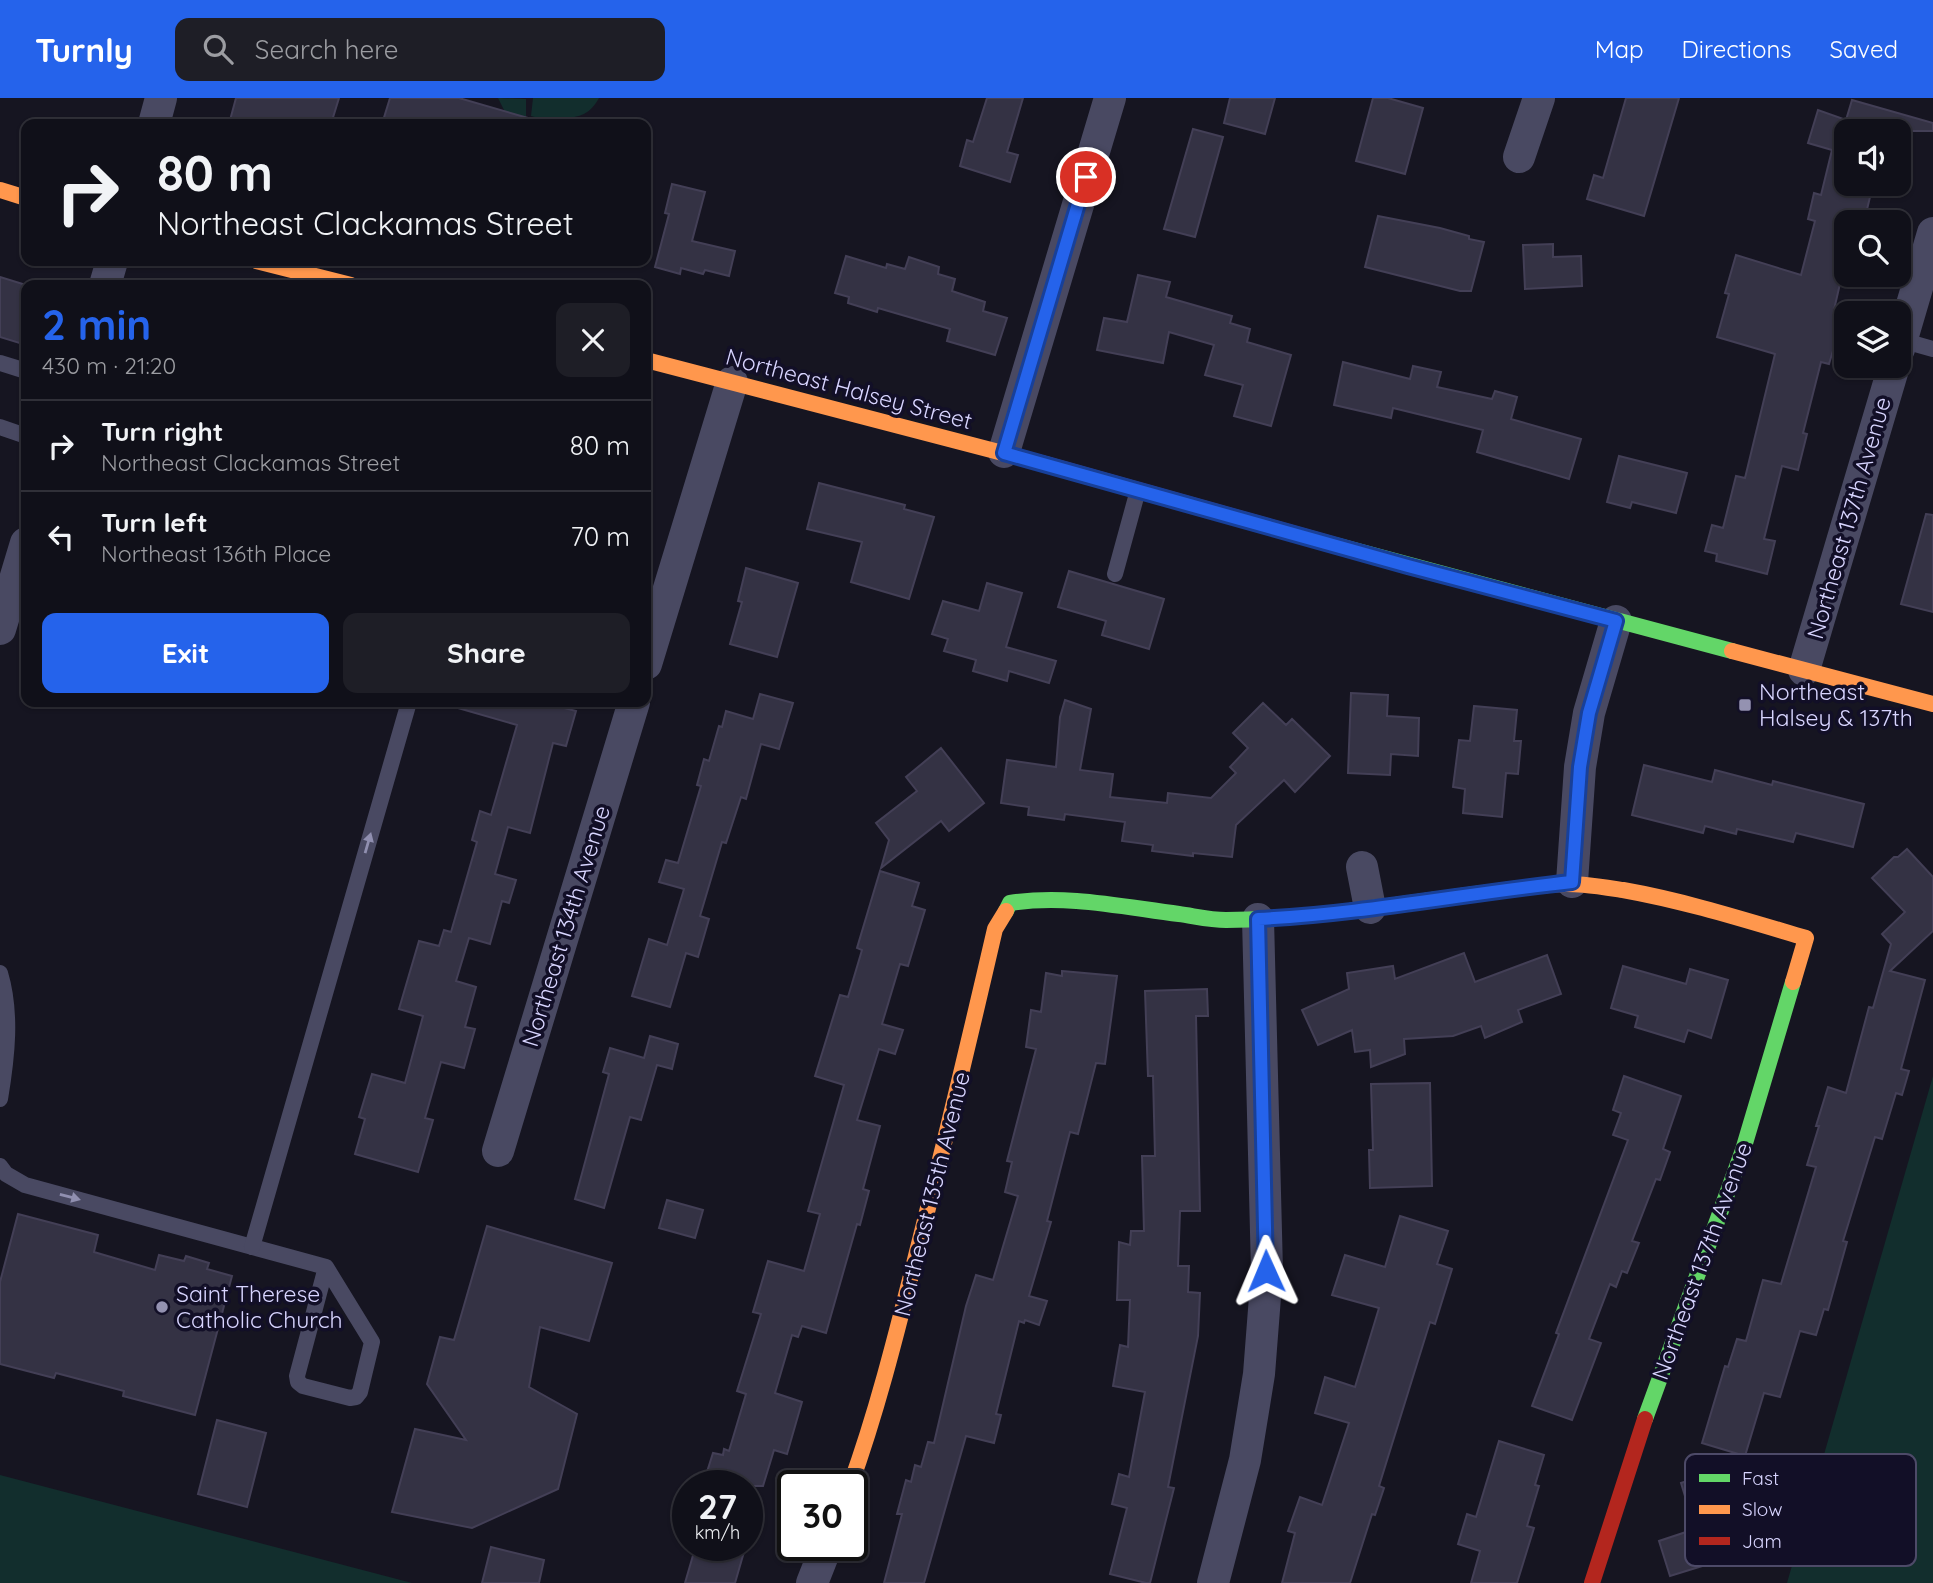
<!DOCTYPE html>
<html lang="en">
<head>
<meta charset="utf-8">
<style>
  :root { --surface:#101019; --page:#1e1e26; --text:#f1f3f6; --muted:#9c9da2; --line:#303038; --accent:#2563eb }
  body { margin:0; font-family:Quicksand,sans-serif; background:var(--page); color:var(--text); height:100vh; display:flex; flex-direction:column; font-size:26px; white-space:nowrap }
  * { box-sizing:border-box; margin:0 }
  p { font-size:23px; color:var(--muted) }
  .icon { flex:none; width:38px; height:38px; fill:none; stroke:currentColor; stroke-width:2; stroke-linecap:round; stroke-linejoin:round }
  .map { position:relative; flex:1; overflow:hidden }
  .side { position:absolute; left:21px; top:182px; width:630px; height:427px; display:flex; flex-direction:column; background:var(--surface); border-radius:14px; box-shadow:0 2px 5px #0004,0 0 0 2px var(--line) }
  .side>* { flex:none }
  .banner { position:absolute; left:21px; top:21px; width:630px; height:147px; border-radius:14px; box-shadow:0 2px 5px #0004,0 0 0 2px var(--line); background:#101019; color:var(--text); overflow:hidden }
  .fabs { position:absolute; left:1834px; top:21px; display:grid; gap:14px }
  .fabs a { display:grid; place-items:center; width:77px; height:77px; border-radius:14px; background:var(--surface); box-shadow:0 2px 5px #0004,0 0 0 2px var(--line); font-size:35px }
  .speed { position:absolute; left:672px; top:1372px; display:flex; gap:14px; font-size:35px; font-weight:700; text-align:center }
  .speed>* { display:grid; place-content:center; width:91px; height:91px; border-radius:50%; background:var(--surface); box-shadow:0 2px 5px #0004,0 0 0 2px var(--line); line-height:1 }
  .speed small { font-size:18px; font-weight:400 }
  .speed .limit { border:4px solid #111; border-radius:10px; background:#fff; color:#111 }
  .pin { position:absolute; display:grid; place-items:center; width:60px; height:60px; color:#fff; margin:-30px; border:4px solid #fff; border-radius:50%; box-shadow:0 2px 7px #0007 }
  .me { position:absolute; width:77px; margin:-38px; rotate:359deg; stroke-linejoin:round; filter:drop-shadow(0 0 5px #0008) }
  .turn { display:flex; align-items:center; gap:24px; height:147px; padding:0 21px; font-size:32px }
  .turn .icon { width:91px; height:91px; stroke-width:2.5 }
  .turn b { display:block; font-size:49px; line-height:60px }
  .round { display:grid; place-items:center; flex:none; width:74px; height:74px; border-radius:14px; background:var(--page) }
  .summary { display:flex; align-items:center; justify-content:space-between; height:119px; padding:0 21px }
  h1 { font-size:42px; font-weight:700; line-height:52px; color:var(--accent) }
  .button { display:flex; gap:14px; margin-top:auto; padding:14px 21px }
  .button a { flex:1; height:80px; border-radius:14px; background:var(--accent); color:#fff; font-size:28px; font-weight:700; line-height:80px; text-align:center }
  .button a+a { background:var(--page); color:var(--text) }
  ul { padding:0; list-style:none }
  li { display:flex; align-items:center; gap:21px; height:91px; padding:0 21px; border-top:2px solid var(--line) }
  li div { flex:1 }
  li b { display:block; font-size:26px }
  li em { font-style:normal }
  header { display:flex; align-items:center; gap:42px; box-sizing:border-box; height:98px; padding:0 35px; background:var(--accent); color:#fff }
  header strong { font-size:33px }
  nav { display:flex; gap:38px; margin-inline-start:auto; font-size:24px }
  .search { width:490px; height:63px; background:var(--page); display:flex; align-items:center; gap:18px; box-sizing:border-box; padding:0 24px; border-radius:14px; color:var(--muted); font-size:26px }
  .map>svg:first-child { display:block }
  .green { fill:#122e2d }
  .building { fill:#343244; stroke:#433f56; stroke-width:2 }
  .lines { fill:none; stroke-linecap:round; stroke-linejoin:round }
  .lane { stroke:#494962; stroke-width:16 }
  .street { stroke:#494962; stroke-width:32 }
  .fast { stroke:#63d668; stroke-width:16 }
  .slow { stroke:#ff974d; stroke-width:16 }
  .jam { stroke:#b3261e; stroke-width:16 }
  .oneway { fill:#908fb0 }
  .route-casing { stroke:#184099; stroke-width:18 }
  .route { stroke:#2563eb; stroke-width:12 }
  .poi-dot { fill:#9492b1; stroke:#120f27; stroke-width:2.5 }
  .labels { text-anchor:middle; stroke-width:7; stroke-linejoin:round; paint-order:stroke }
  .street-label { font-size:23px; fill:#d8d5ff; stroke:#120f27 }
  .poi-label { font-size:23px; fill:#d8d5ff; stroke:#120f27; text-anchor:start }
  .key { fill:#120f27; stroke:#4d4a68; stroke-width:2 }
  .key-label { font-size:19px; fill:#d8d5ff }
</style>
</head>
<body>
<header>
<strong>Turnly</strong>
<div class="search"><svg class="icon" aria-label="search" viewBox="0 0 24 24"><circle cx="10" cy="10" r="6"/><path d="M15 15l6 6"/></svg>Search here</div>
<nav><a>Map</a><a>Directions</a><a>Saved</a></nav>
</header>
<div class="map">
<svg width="1933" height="1485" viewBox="0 0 1933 1485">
  <rect width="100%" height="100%" fill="#161521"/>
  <g class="green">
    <polygon points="498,0 526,1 526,21 506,16"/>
    <path d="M533 0H599C587 22 571 20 549 20L545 22 531 18Z"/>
    <polygon points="1933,978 1933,1485 1787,1485"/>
    <polygon points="0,1377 412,1485 0,1485"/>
  </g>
  <g class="building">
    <polygon points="236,0 339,0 331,26 229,26"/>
    <polygon points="390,0 459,0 528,20 527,26 382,26"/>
    <polygon points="987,0 1023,0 1007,54 1018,57 1010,84 960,68 967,42 973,44"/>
    <polygon points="1230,0 1275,0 1265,36 1224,25"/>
    <polygon points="1373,0 1388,0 1423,10 1405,76 1356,63"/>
    <polygon points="1626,0 1679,0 1644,118 1587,101 1594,77 1603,80"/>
    <polygon points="1852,2 1933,25 1933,33 1846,33 1846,93 1870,99 1864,124 1846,124 1846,160 1833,216 1843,219 1829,266 1821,264 1803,335 1807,336 1798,372 1782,368 1764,441 1775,443 1767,476 1716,463 1717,456 1705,453 1712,427 1723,430 1736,378 1745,380 1775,256 1717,239 1729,196 1725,195 1736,157 1801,177 1815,123 1808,121 1814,95 1821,97 1832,52 1808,45 1818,12 1846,22"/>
    <polygon points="1193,31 1223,39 1195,139 1164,131"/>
    <polygon points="672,86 705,94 692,143 735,153 729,178 705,172 703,176 681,170 680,176 655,169 669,116 665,115"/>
    <polygon points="1378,118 1440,130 1469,138 1469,141 1484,144 1471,193 1460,193 1365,169"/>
    <polygon points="1553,146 1553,159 1581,158 1582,188 1525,191 1523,147"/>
    <polygon points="846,158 886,170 887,166 905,171 909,159 939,169 938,176 955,181 952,193 985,204 983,213 1007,220 995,257 947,243 950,231 878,210 877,214 848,205 849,199 835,195"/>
    <polygon points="1138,177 1170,184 1166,199 1232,218 1230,225 1250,231 1247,244 1291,257 1271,328 1234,318 1243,287 1205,277 1214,247 1169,234 1163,265 1097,252 1104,220 1127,224"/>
    <polygon points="0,179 26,187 26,247 0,239"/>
    <polygon points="1343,264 1410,281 1413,268 1441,274 1437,289 1492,301 1495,293 1517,299 1511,321 1581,341 1569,381 1477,354 1483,332 1393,310 1391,320 1334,307"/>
    <polygon points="1619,358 1687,375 1676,415 1632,404 1630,410 1607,404"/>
    <polygon points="819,385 905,407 904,411 934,419 909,501 851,484 862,444 807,431"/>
    <polygon points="1926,416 1933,417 1933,514 1901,506"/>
    <polygon points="746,470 798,485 777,559 730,546 742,504 738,503"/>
    <polygon points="1069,473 1164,501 1149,551 1102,537 1106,523 1058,509"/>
    <polygon points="987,485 1022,495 1006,549 1056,563 1049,585 1009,573 1007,583 973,573 976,562 944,553 948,541 932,536 943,503 979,513"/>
    <polygon points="1351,595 1388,597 1387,618 1419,620 1418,658 1391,656 1390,677 1348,675"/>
    <polygon points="760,596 793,605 779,651 761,646 746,701 741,699 726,745 722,744 700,818 709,821 698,859 686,855 670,909 632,898 649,841 667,847 684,791 659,784 666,762 678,765 701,688 697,687 704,661 709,663 719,628 722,629 726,613 753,621"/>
    <polygon points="1065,602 1091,611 1080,672 1113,676 1110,699 1167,705 1168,695 1211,700 1236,675 1230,669 1248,650 1233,635 1263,605 1286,627 1292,621 1330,658 1295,694 1284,682 1236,727 1232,759 1193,755 1193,758 1152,753 1153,747 1122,743 1125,724 1065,716 1064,722 1028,717 1029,709 1001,705 1007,662 1056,669 1060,619"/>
    <polygon points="459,604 565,604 564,610 576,613 566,648 553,645 530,735 508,729 495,776 516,782 509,805 502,803 490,846 469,840 456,883 476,889 465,929 475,931 464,970 441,964 425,1020 433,1022 418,1074 355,1056 365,1021 359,1019 372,976 405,985 423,918 399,911 419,843 439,848 444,832 451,834 477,744 472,742 480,713 491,717 517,627 458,610"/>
    <polygon points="1474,608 1517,612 1514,643 1521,643 1518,676 1506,675 1502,719 1463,715 1465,691 1453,689 1459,642 1470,643"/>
    <polygon points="941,650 984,705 949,733 941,723 881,770 889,742 876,725 917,693 906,679"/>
    <polygon points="1644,667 1712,684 1715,672 1772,687 1773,683 1864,706 1853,749 1796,735 1793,744 1737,731 1736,736 1705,728 1703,735 1632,717"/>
    <polygon points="1907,751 1933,779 1933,833 1890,873 1925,882 1901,971 1909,973 1902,997 1896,995 1882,1041 1875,1039 1843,1143 1847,1144 1828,1212 1824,1211 1816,1237 1800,1233 1780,1299 1764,1295 1745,1358 1702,1345 1725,1268 1728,1269 1737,1241 1746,1243 1763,1182 1781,1186 1816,1069 1807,1067 1819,1028 1816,1028 1828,989 1846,995 1869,909 1873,910 1891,846 1882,836 1905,814 1872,780 1894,759 1898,759"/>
    <polygon points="880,773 919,785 912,808 925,812 908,868 900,866 882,926 903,932 895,956 879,951 857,1022 880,1028 863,1091 869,1093 860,1127 857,1126 826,1235 802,1228 798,1239 792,1237 775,1295 802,1304 787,1356 774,1352 763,1388 714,1388 716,1380 706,1377 713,1355 723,1357 724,1351 729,1353 746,1296 737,1293 761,1216 753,1214 768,1163 804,1173 820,1116 808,1113 844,987 815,978 840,897 848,899 862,852 857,850"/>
    <polygon points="1464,855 1475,884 1547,857 1561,896 1518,912 1522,924 1485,940 1481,928 1453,938 1404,941 1405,956 1371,969 1370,952 1355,954 1352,932 1318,947 1302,912 1349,891 1347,875 1393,868 1395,881"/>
    <polygon points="1623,868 1686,886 1690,871 1728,882 1711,940 1688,932 1684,944 1635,929 1638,918 1611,910"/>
    <polygon points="1062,873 1117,878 1105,966 1096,965 1078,1036 1070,1034 1047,1123 1051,1124 1029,1198 1047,1203 1039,1227 1025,1222 1024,1225 1019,1223 996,1316 1001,1317 994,1345 966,1338 924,1485 884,1485 902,1416 897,1416 906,1382 911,1384 915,1367 921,1369 928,1344 934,1345 966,1208 976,1177 993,1182 1018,1098 1005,1094 1012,1064 1007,1063 1036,951 1026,949 1031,912 1041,914 1046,875 1062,878"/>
    <polygon points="1207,891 1208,918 1196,918 1200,1113 1180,1113 1178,1168 1189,1168 1188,1194 1200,1195 1198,1238 1168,1389 1174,1390 1150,1485 1146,1485 1110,1476 1127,1410 1112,1406 1119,1376 1129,1379 1145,1294 1113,1288 1120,1247 1128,1249 1130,1202 1117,1202 1119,1144 1130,1147 1131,1133 1144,1133 1142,1058 1155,1058 1153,978 1148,978 1145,893"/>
    <polygon points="650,938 678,946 672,971 657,967 641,1022 630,1019 604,1110 575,1101 609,976 603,974 610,950 644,960"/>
    <polygon points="1624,978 1681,998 1663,1051 1670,1054 1660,1082 1656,1081 1632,1143 1639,1145 1627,1175 1622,1173 1616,1189 1610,1186 1589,1241 1601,1245 1572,1322 1532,1308 1559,1236 1556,1235 1628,1042 1613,1037 1621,1015 1613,1012"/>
    <polygon points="1430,985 1432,1088 1370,1090 1369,1052 1373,1052 1371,986"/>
    <polygon points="667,1102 703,1112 695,1140 659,1130"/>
    <polygon points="18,1116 98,1137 94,1154 155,1172 159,1157 184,1163 186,1158 209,1165 207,1171 232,1178 195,1317 123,1298 124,1293 56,1275 54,1280 0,1266 0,1184"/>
    <polygon points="1400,1118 1448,1133 1437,1166 1452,1171 1435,1226 1430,1224 1379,1388 1384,1390 1375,1417 1372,1416 1350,1485 1282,1485 1295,1435 1288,1433 1300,1399 1322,1407 1349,1325 1315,1315 1325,1279 1355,1289 1379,1210 1332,1197 1345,1157 1385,1169"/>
    <polygon points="487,1128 612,1165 589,1243 540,1229 529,1289 577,1316 558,1391 472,1430 392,1414 415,1331 466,1342 427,1286 440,1239 454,1242"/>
    <polygon points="217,1322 266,1335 247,1409 198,1396"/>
    <polygon points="1499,1343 1544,1357 1535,1387 1539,1388 1527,1428 1534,1430 1517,1485 1471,1485 1480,1453 1458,1446 1467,1416 1476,1419"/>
    <polygon points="1726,1371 1748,1442 1724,1450 1728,1460 1670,1478 1659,1443 1695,1431 1681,1385"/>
    <polygon points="696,1447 746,1447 735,1485 685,1485"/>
    <polygon points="491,1449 544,1462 539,1485 482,1485"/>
  </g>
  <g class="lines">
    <g class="lane">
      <polyline points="1901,242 1933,251"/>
      <polyline points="0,265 26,273"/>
      <polyline points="0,329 26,338"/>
      <polyline points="1115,476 1138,392"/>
      <path d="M0 875C12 915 7 959 0 1001"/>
      <polyline points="0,1068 6,1076 25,1087 326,1169 372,1244 360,1294 356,1299 350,1300 303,1288 298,1284 297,1278 326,1169"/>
      <polyline points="252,1149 409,604"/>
    </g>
    <g class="street">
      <polyline points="154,26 161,0"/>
      <polyline points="1519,59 1539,0"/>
      <polyline points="105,187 112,163"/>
      <polyline points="1899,251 1933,135"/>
      <polyline points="1004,354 1110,0"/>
      <polyline points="0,531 26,445"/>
      <polyline points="646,566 732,284"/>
      <polyline points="1804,572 1894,268"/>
      <polyline points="1362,769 1370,810"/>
      <polyline points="1572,784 1580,669 1589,615 1616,523"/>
      <polyline points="498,1053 634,604"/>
      <polyline points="812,1485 827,1447"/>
      <polyline points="1213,1485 1245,1362 1259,1276 1267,1173 1258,821"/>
    </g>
    <g class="fast">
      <polyline points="1335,447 1732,553"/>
      <path d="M1006 813 1010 805C1066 796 1123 809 1179 816 1194 818 1210 822 1226 822 1334 821 1440 798 1548 787"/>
      <polyline points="1645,1321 1743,1052 1793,884"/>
    </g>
    <g class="slow">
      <polyline points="0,92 26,100"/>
      <polyline points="256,163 351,187"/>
      <polyline points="646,262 1049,367"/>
      <polyline points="1732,553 1933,606"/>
      <path d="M1548 787C1574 784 1597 788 1623 792 1685 803 1745 822 1806 840L1793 884"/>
      <path d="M850 1388C879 1308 899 1225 920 1142 946 1039 971 935 995 831L1006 813"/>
    </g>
    <g class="jam">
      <polyline points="1049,367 1335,447"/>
      <polyline points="1592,1485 1645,1321"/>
    </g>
  </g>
  <defs><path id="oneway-solid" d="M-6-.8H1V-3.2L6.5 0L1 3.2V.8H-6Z" transform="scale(1.75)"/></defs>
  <g class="oneway">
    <use href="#oneway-solid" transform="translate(368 745) rotate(-74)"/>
    <use href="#oneway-solid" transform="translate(70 1099) rotate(15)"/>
  </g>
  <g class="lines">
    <g class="route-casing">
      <path id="route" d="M1086 79 1004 355 1408 468 1616 523 1589 615 1580 669 1572 784C1467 795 1363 816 1258 821L1266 1173"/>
    </g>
    <use href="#route" class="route"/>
  </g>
  <g class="poi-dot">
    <rect x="1738" y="600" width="14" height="14" rx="3.5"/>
    <circle cx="162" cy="1209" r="7"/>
  </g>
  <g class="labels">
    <g class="street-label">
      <text transform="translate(849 291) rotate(15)" y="8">Northeast Halsey Street</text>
      <text transform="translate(1849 420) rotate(-74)" y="8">Northeast 137th Avenue</text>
      <text transform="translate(566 828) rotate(-73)" y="8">Northeast 134th Avenue</text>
      <text transform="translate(932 1096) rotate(-76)" y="8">Northeast 135th Avenue</text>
      <text transform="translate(1702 1163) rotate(-70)" y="8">Northeast 137th Avenue</text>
    </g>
    <g class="poi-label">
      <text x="1759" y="602">Northeast<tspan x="1759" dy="26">Halsey &amp; 137th</tspan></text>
      <text x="176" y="1204">Saint Therese<tspan x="176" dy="26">Catholic Church</tspan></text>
    </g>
  </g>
  <rect x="1685" y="1356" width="231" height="112" rx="10" class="key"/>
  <rect x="1699" y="1376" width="31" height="8" fill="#63d668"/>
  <rect x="1699" y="1407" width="31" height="9" fill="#ff974d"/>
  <rect x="1699" y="1439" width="31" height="8" fill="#b3261e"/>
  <g class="key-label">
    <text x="1742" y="1387">Fast</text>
    <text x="1742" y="1418">Slow</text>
    <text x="1742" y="1450">Jam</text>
  </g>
</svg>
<div class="fabs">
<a><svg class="icon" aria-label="sound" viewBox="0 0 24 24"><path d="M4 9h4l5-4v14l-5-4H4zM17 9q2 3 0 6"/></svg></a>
<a><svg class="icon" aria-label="search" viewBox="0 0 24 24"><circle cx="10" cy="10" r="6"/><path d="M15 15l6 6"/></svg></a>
<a><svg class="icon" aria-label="layers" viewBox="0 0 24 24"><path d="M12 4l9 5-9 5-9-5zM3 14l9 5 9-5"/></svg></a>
</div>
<div class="speed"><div>27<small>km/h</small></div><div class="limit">30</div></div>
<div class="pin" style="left:1086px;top:79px;background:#d93025"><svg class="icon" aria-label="arrive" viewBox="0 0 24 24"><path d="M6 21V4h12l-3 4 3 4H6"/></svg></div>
<svg class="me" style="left:1266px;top:1173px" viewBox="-20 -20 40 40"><path d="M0-17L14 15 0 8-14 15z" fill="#2563eb" stroke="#fff" stroke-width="4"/></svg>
<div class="banner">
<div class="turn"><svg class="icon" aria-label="right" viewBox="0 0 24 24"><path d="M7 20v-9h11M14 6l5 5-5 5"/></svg><div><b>80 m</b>Northeast Clackamas Street</div></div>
</div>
<section class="side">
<div class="summary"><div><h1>2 min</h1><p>430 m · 21:20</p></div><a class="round"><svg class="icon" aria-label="close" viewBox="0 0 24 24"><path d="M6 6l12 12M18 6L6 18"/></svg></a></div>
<ul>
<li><svg class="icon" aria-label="right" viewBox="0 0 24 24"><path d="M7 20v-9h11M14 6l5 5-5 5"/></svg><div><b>Turn right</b><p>Northeast Clackamas Street</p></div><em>80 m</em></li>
<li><svg class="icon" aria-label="left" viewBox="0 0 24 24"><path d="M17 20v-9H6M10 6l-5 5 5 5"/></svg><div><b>Turn left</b><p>Northeast 136th Place</p></div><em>70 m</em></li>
</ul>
<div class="button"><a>Exit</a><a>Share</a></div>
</section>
</div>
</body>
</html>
